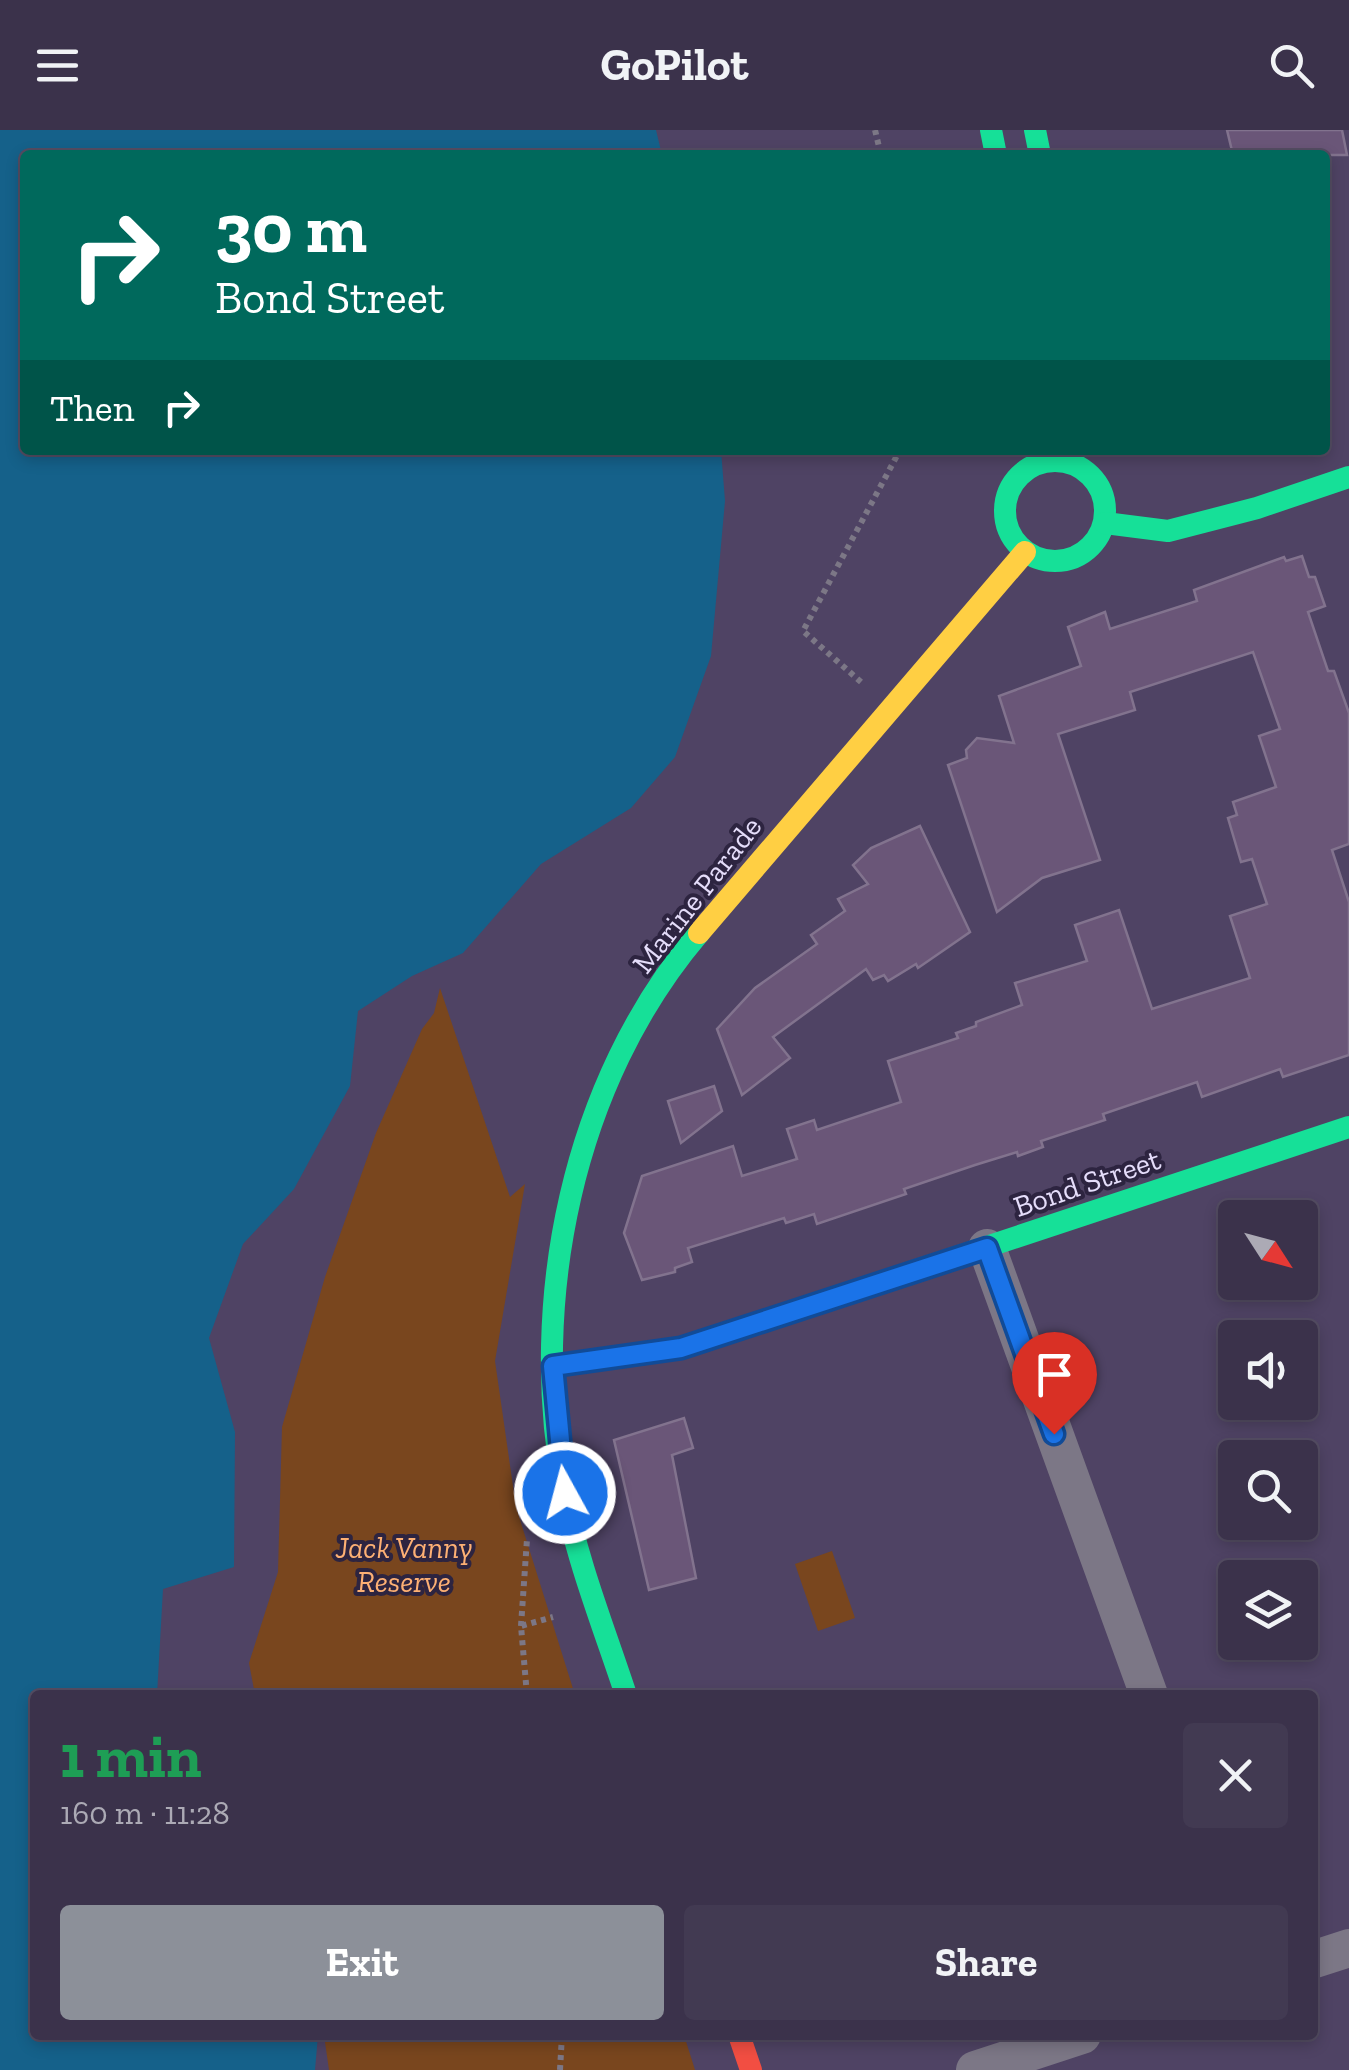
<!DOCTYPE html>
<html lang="en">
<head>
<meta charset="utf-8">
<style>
  :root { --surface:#3b324b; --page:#423a52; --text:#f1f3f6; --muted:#acaab5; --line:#544d63; --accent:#8c9099 }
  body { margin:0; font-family:"Zilla Slab",serif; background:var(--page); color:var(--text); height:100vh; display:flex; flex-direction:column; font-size:38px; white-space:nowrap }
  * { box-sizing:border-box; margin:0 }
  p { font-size:32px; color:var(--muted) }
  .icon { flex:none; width:55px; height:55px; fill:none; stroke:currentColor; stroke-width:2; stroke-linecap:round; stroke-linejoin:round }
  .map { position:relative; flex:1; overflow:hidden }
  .panel { position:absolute; left:30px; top:1560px; width:1288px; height:350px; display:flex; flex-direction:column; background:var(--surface); border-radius:10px; box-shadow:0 5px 15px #0003,0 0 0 2px var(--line) }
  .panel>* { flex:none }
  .banner { position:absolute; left:20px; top:20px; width:1310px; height:305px; border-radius:10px; box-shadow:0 5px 15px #0003,0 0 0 2px var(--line); background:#00695c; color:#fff; overflow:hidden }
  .needle { width:65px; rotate:126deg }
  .tools { position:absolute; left:1218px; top:1070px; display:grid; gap:20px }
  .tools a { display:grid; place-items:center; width:100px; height:100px; border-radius:10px; background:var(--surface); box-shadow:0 5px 15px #0003,0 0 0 2px var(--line); font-size:50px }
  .pin { position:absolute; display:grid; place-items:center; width:85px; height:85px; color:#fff; margin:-102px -42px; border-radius:50% 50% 50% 0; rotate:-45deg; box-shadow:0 0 10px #0007 }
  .pin .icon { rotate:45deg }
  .me { position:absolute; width:110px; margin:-55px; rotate:353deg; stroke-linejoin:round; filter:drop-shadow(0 0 8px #0008) }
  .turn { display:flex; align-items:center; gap:35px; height:210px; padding:0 30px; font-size:45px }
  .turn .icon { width:130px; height:130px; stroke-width:2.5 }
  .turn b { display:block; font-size:70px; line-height:85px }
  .then { display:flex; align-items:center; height:95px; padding:0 30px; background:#0003; gap:20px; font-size:38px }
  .round { display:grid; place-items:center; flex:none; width:105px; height:105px; border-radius:10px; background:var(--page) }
  .summary { display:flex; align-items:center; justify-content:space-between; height:170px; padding:0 30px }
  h1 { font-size:60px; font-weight:700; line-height:75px; color:#1e9e55 }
  .primary-button { display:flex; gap:20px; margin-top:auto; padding:20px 30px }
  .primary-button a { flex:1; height:115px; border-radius:10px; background:var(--accent); color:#fff; font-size:40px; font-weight:700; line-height:115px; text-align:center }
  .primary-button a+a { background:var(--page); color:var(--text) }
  header { display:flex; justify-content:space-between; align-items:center; height:130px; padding:0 30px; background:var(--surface); font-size:45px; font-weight:700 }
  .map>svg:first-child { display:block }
  .green { fill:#79461e }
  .water { fill:#15618a }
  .building { fill:#6a5678; stroke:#82738e; stroke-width:2.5 }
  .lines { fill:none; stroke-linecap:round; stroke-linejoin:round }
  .path { stroke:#7c7786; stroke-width:6; stroke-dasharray:5 5; stroke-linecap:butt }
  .street { stroke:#7c7786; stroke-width:38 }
  .fast { stroke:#16e098; stroke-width:22 }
  .slow { stroke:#ffcf43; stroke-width:22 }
  .jam { stroke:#f24e42; stroke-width:22 }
  .route-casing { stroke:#114b97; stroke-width:25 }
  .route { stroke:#1a73e8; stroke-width:18 }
  .labels { text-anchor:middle; stroke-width:8; stroke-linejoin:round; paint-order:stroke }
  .street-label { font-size:30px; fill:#e5ddfa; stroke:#2d2440 }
  .park-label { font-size:30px; font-style:italic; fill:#fdb074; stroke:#2d2440 }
</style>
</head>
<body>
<header><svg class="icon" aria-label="menu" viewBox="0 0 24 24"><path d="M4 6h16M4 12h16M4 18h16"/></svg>GoPilot<svg class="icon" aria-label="search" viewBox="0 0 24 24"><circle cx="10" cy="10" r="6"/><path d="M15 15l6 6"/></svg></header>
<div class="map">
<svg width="1349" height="1940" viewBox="0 0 1349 1940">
  <rect width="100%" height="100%" fill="#4f4364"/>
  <g class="green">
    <polygon points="440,858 510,1067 525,1054 495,1231 516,1377 575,1565 255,1565 249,1533 278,1442 282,1297 325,1147 376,1003 422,899 434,883"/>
    <polygon points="832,1421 855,1488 818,1501 795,1434"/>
    <polygon points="324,1905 684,1905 695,1940 329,1940"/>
  </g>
  <polygon class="water" points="0,0 656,0 662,25 25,25 25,320 721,320 725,371 711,526 675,627 631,678 541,734 463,823 412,846 358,881 350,956 294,1059 243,1114 209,1208 235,1302 234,1437 163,1459 157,1565 35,1565 35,1905 318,1905 315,1940 0,1940"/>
  <g class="building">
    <polygon points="1227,0 1342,0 1347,25 1233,25"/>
    <polygon points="1302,426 1309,447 1315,447 1325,476 1308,482 1328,541 1334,541 1349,583 1349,714 1332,720 1349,772 1349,925 1283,947 1280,939 1202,967 1197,952 1103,984 1105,990 1041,1011 1043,1017 1018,1026 1017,1022 975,1035 904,1059 906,1064 817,1094 814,1084 786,1093 784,1088 688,1118 692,1132 675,1138 675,1142 642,1150 624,1103 642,1046 733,1016 742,1046 797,1029 787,999 814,990 817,1000 901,972 888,931 958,908 956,903 976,896 976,892 1022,875 1015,853 1087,831 1075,795 1119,780 1152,879 1250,848 1230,786 1267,774 1252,729 1241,732 1228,688 1237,685 1233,672 1276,657 1259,606 1280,599 1253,522 1130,562 1135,580 1058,604 1100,730 1042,748 997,782 948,635 967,628 966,620 977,608 1014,613 999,566 1081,536 1068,497 1105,482 1110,499 1197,471 1194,460 1284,427 1286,431"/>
    <polygon points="920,696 970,802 918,838 916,834 888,851 884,845 873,850 866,839 773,907 790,928 742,965 717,899 755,858 817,814 811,805 845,781 838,769 868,754 853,735 871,718"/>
    <polygon points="714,956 722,981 681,1013 668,971"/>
    <polygon points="684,1288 693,1318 672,1325 696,1448 649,1460 614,1310"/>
  </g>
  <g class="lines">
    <g class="path">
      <polyline points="875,0 881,25"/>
      <polyline points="861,552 803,501 900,320"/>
      <polyline points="521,1496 527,1409"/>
      <polyline points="527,1565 521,1496 553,1487"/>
      <polyline points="560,1940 562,1905"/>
    </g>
    <g class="street">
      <polyline points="987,1118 1149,1565"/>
      <polyline points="1312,1830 1349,1818"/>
      <polyline points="975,1940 1082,1905"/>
    </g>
    <g class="fast">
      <polyline points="991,0 996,25"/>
      <polyline points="1035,0 1040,25"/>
      <circle cx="1055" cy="381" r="50"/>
      <polyline points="1105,393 1168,401 1257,378 1349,347"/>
      <polyline points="553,1236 681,1218 1349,997"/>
      <path d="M626 1565C604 1498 577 1431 564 1362 528 1171 572 952 699 803"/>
    </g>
    <polyline class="slow" points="699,803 1025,422"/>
    <polyline class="jam" points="739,1905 751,1940"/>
  </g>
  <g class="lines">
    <g class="route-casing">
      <polyline id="route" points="565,1363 553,1236 681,1218 987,1118 1054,1304"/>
    </g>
    <use href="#route" class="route"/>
  </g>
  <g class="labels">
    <g class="street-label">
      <text transform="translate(697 765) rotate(-52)" y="10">Marine Parade</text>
      <text transform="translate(1087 1053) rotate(-19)" y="10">Bond Street</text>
    </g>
    <g class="park-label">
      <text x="404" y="1428">Jack Vanny<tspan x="404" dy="34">Reserve</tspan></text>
    </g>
  </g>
</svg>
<div class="tools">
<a><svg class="needle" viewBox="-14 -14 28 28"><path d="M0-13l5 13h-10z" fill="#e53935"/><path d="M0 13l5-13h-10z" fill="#acaab5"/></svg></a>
<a><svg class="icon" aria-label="sound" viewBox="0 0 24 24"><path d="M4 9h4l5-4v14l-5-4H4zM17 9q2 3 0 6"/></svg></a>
<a><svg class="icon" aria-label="search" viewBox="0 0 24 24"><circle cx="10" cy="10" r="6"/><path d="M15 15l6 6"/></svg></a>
<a><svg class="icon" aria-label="layers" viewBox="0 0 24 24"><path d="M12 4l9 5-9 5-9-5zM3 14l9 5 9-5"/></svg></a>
</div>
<div class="pin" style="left:1054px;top:1304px;background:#d93025"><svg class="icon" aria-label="arrive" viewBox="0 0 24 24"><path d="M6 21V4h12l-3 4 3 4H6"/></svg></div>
<svg class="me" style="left:565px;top:1363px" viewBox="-20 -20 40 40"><circle r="17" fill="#1a73e8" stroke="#fff" stroke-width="3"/><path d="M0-11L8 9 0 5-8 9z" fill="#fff"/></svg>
<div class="banner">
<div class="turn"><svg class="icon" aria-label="right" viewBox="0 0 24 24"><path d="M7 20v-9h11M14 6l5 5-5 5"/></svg><div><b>30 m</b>Bond Street</div></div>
<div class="then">Then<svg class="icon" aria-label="right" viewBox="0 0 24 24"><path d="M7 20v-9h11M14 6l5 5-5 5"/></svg></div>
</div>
<section class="panel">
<div class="summary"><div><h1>1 min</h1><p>160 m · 11:28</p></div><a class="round"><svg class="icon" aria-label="close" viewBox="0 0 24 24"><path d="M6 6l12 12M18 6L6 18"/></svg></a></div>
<div class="primary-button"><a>Exit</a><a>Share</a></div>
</section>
</div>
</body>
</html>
